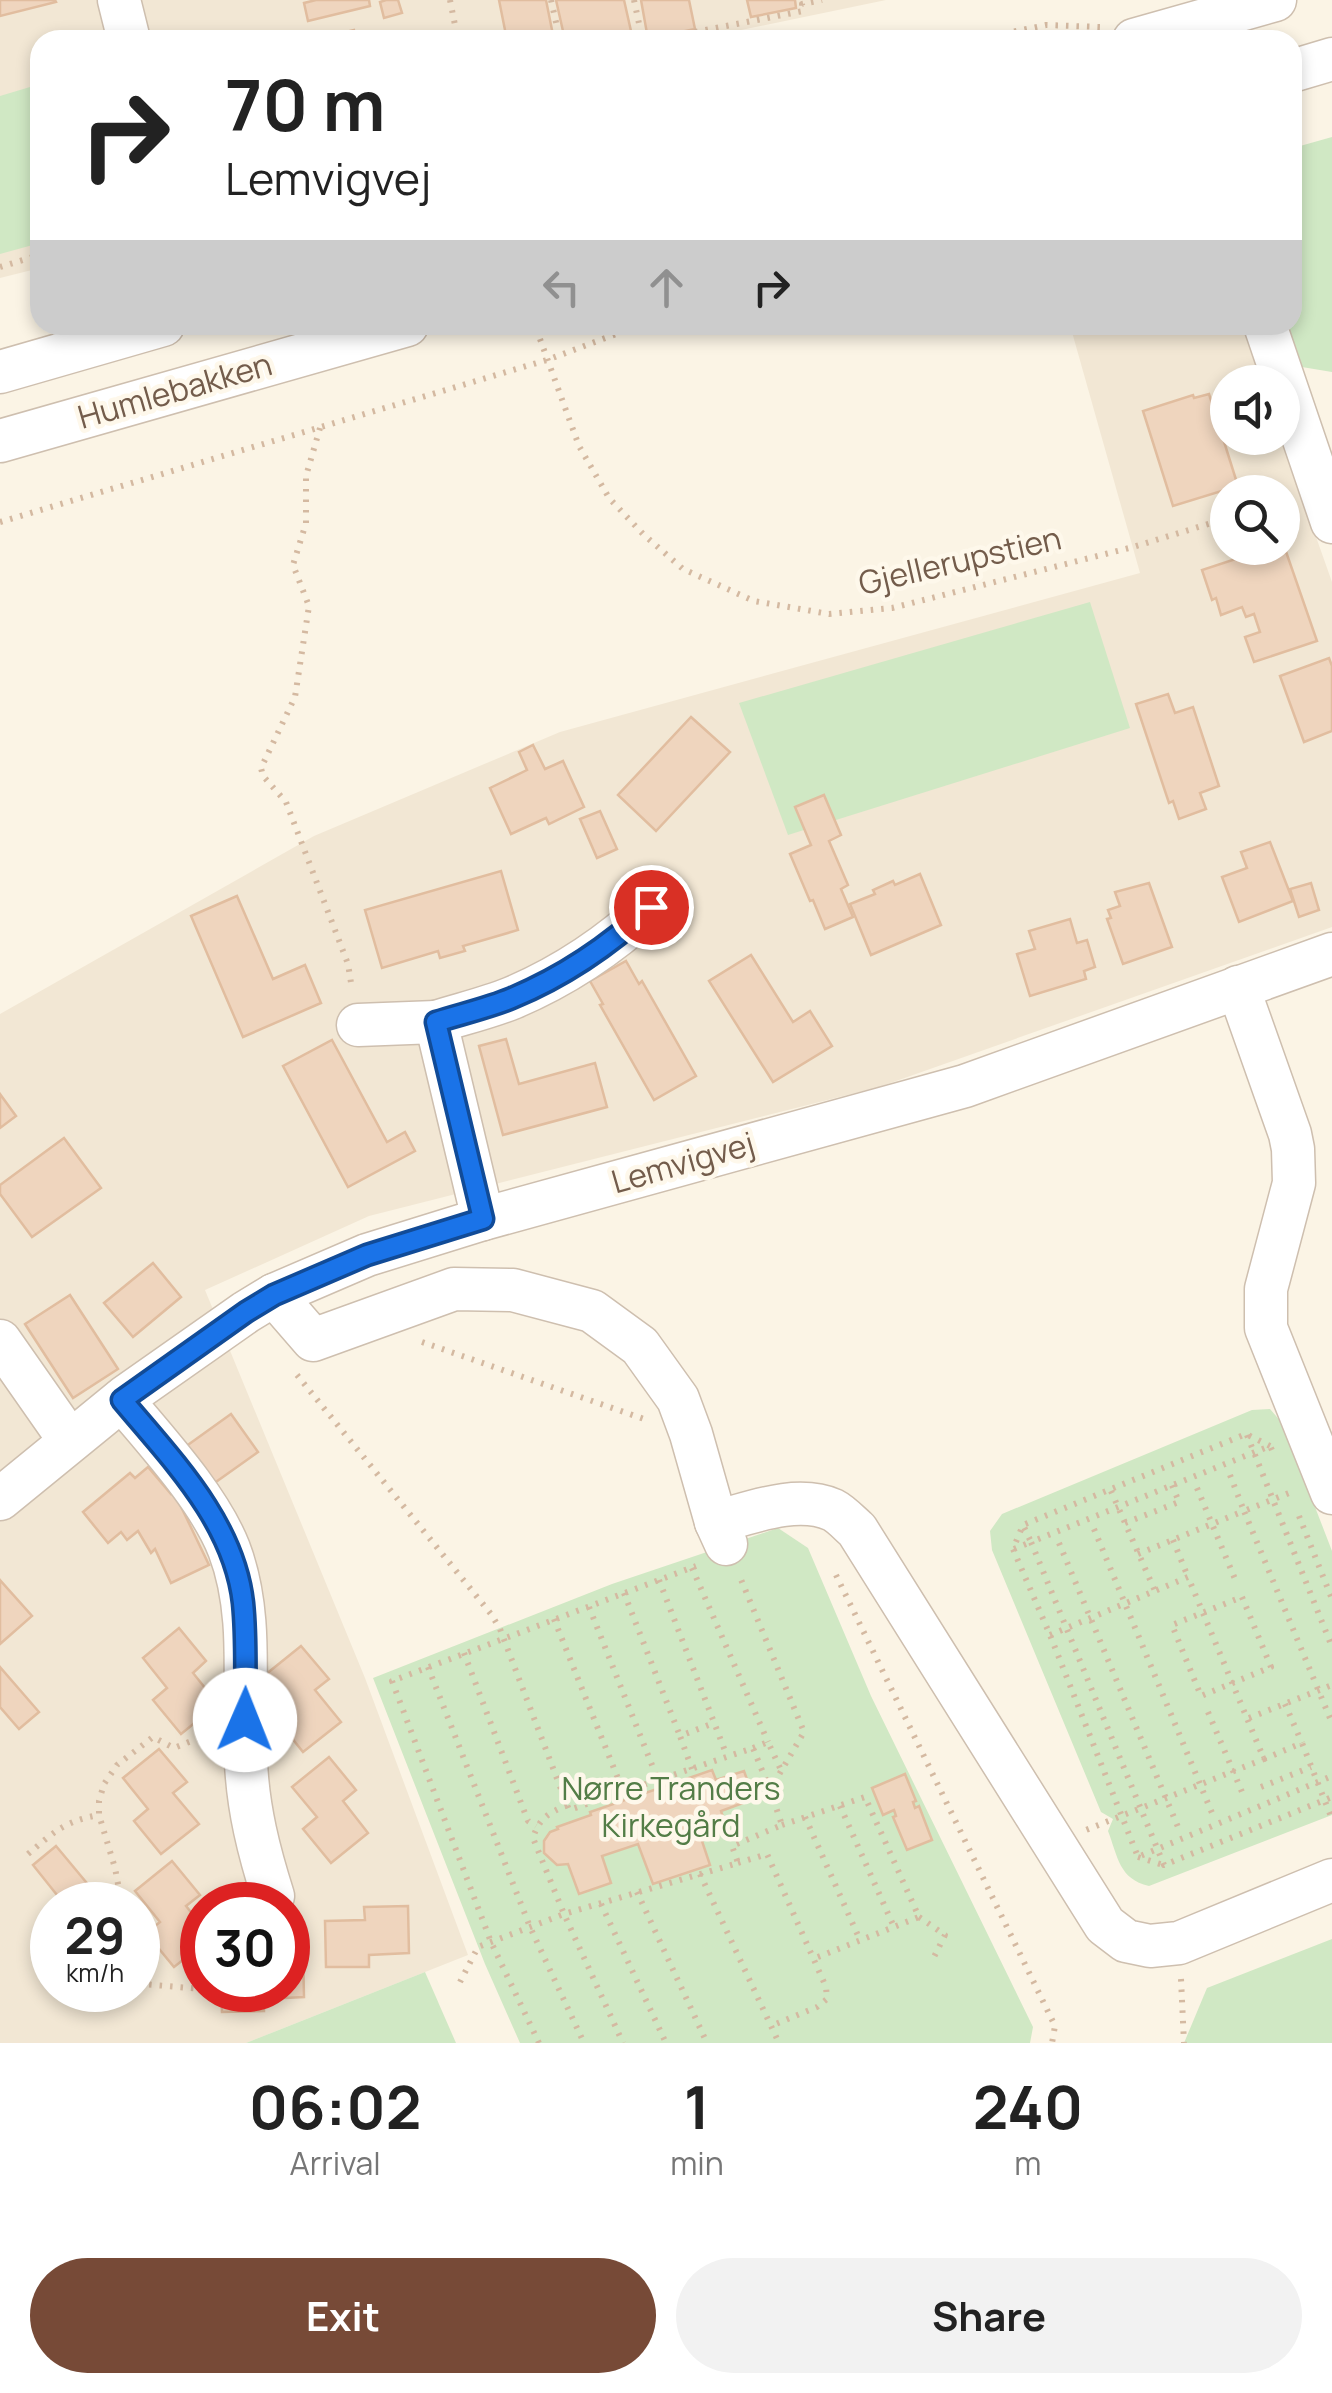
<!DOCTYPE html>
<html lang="en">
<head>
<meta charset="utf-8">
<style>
  :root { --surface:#fff; --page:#f2f2f2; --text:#222; --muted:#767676; --accent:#774a37 }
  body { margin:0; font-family:Manrope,sans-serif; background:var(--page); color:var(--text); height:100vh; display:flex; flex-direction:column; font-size:38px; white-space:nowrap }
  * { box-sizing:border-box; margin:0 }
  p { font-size:32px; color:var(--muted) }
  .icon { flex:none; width:55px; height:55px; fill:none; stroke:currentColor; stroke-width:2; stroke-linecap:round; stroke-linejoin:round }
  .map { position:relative; height:2043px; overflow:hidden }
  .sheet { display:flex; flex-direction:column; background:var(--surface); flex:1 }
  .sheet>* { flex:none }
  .hud { position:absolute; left:30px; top:30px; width:1272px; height:305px; border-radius:30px; box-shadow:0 5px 15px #0003; background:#fff; color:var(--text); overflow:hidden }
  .buttons { position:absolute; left:1210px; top:365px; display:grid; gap:20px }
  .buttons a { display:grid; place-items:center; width:90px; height:90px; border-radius:50%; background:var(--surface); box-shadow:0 5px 15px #0003; font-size:50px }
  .speed { position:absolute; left:30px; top:1882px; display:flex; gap:20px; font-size:50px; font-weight:700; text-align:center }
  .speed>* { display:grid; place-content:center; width:130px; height:130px; border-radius:50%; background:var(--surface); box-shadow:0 5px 15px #0003; line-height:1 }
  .speed small { font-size:25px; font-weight:400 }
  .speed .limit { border:15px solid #d22; background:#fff; color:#111 }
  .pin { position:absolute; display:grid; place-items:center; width:85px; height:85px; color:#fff; margin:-42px; border:5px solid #fff; border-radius:50%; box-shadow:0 2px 10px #0007 }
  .me { position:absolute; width:110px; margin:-55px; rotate:1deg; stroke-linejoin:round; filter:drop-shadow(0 0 8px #0008) }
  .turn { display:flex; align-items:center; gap:35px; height:210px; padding:0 30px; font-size:45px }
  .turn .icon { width:130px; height:130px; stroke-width:2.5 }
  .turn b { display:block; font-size:70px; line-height:85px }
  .lanes { display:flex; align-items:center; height:95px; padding:0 30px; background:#0003; justify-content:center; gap:50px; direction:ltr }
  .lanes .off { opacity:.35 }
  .eta { display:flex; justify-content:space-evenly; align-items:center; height:170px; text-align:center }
  .eta b { font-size:60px; font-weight:700; line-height:70px }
  .action { display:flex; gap:20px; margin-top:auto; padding:20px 30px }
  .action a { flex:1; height:115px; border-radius:60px; background:var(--accent); color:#fff; font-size:40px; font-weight:700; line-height:115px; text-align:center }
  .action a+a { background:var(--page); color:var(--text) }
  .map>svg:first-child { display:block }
  .residential { fill:#f2e7d4; fill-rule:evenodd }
  .green { fill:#d0e8c4 }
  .building { fill:#efd5be; stroke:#e1bd9f; stroke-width:2.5 }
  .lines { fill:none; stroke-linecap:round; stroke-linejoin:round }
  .minor-casing { stroke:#cebfaf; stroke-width:45 }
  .path { stroke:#d4b9a1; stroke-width:6; stroke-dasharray:2.5 8; stroke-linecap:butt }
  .minor { stroke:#fff; stroke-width:42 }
  .route-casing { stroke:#114b97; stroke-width:25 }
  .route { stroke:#1a73e8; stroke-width:18 }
  .labels { text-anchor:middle; stroke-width:9; stroke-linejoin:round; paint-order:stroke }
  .street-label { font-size:32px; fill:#735c4b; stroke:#fef8eb }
  .park-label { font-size:32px; fill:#537d47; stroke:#fef8eb }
</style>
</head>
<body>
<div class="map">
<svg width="1332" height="2043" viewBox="0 0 1332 2043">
  <rect width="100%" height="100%" fill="#fbf4e5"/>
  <g class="residential">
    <polygon points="0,0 886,0 693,40 40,40 40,268 0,278"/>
    <path d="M1070 325H1242L1262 382H1228V438H1281L1332 582V927L879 1087 369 1216 205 1290 365 1678 468 1955 246 2043H0V1014L314 836 560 732 1140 573ZM1228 492H1282V548H1228ZM52 1905H138V1990H52ZM202 1905H288V1990H202Z"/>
  </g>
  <g class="green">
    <polygon points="40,84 40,243 0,254 0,96"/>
    <polygon points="1332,137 1332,372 1296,366 1286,325 1292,325 1293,148"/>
    <polygon points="1090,602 1130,728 788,835 739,703"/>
    <path d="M1270 1409 1283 1424 1332 1551V1815L1149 1886C1119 1879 1118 1857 1108 1831L1113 1819 1101 1812 992 1550 990 1531 1002 1514 1252 1410Z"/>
    <polygon points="778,1528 808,1548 871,1696 1033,2027 1030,2043 520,2043 485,1964 373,1678 612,1584"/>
    <polygon points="1332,1939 1332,2043 1184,2043 1207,1988"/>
    <polygon points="425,1972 456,2043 246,2043"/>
  </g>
  <g class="building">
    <polygon points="0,0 55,0 56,2 0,16"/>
    <polygon points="316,0 369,0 370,6 308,21 304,3"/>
    <polygon points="386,0 398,0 402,13 384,18 380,2"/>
    <polygon points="499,0 546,0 554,40 507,40"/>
    <polygon points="556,0 624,0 631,31 590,40 565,40"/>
    <polygon points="641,0 689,0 695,29 648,39"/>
    <polygon points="747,0 795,0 796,8 751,17"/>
    <polygon points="354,30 357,40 313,40"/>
    <polygon points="1209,394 1238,486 1173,506 1143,411 1193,395 1194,398"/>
    <polygon points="1283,543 1317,641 1254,662 1245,637 1260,632 1254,614 1246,617 1242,607 1221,615 1216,598 1212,600 1202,570 1269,548 1282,548"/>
    <polygon points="1329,658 1332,666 1332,731 1304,742 1280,676"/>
    <polygon points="1168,694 1175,713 1193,707 1219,786 1200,793 1206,809 1179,819 1173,801 1169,803 1136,704"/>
    <polygon points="691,717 730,752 656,831 618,795"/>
    <polygon points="533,745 545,769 563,761 584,807 549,824 546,818 511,834 490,788 527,770 519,752"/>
    <polygon points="824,795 841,835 829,841 848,885 841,889 853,917 825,929 813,900 810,901 790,854 811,845 795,807"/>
    <polygon points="600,811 617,849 597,858 580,819"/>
    <polygon points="1270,842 1293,901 1239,922 1222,877 1247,868 1241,852"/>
    <polygon points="501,871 518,930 463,946 465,951 440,958 438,951 382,968 365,910"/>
    <polygon points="920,874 941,925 871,955 850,904 875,894 873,890 893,881 895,885"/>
    <polygon points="1149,883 1172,947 1123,964 1107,919 1111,918 1108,910 1120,906 1115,892"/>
    <polygon points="1311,883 1319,910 1299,917 1290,889"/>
    <polygon points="237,896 273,979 305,965 321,1003 243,1037 191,916"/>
    <polygon points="1070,919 1077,943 1087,940 1095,967 1084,971 1086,979 1030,996 1017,954 1035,949 1029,931"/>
    <polygon points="751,955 793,1022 810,1011 832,1046 773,1082 709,981"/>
    <polygon points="626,961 639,984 642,981 696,1076 654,1100 600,1005 603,1004 590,981"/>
    <polygon points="506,1039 519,1084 595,1063 607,1107 503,1135 479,1046"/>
    <polygon points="332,1040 387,1142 405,1132 415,1151 348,1187 283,1066"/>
    <polygon points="0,1094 16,1116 0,1128"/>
    <polygon points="64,1138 101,1188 32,1237 0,1194 0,1185"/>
    <polygon points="153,1263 181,1297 133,1337 104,1303"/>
    <polygon points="70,1295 118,1369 73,1398 25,1324"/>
    <polygon points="231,1414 258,1452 213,1484 185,1447"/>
    <polygon points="148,1467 171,1494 174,1492 209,1565 171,1583 155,1549 151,1553 138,1531 127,1540 121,1532 108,1543 83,1512 130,1473 135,1478"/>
    <polygon points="0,1580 32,1616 0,1644"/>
    <polygon points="179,1628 206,1661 193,1673 218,1704 181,1734 153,1700 167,1688 143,1658"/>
    <polygon points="301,1646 329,1679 315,1690 341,1722 303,1752 275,1717 290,1706 265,1675"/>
    <polygon points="0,1667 39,1712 19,1729 0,1707"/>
    <polygon points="159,1749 187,1782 173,1793 199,1824 161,1854 134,1821 148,1809 123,1778"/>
    <polygon points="329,1757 356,1790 343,1801 368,1833 331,1863 303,1829 317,1817 292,1787"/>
    <polygon points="712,1770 716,1780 744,1771 754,1799 721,1811 723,1817 697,1826 710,1865 653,1884 638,1844 602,1856 611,1883 579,1894 568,1864 557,1865 544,1853 544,1841 550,1832 558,1829 557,1827 591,1815 590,1812"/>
    <polygon points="905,1774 916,1801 913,1802 915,1808 919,1806 932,1840 907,1850 893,1817 896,1816 894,1810 883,1815 872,1788"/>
    <polygon points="56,1846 96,1894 82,1905 65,1905 33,1865"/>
    <polygon points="172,1861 200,1895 186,1906 202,1926 202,1945 174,1967 146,1933 160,1922 135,1891"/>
    <polygon points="408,1906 409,1953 369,1955 369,1967 326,1967 325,1921 365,1920 364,1907"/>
    <polygon points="303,1950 304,1997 264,1999 264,2011 222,2012 221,1990 288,1990 288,1951"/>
  </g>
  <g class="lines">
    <g class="minor-casing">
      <g id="minor">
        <polyline points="119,0 129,40"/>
        <polyline points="1134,40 1275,0"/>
        <polyline points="1292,71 1332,59"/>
        <polyline points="1265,325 1332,522"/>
        <polyline points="0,372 163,325"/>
        <polyline points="0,441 407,325"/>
        <polyline points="1238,987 1290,1134 1293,1149 1294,1183 1266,1289 1266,1328 1332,1493"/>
        <polyline points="358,1025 436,1022"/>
        <path d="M483 1219 436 1022C461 1014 488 1008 512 998 564 976 610 945 651 907"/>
        <polyline points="274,1295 313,1340 454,1289 513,1290 592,1311 640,1346 678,1399 691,1434 716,1522 726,1544"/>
        <polyline points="0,1341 70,1441"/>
        <path d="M122 1400C157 1442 209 1498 229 1549 255 1617 242 1691 246 1762 248 1809 259 1852 273 1896"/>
        <polyline points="0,1499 125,1397 246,1312 274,1295 367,1255 483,1219 965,1086 1332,954"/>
        <path d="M716 1522C750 1513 797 1494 833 1510 841 1514 850 1524 857 1530L1105 1925 1126 1941 1150 1946 1179 1943 1332 1880"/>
      </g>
    </g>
    <g class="path">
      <polyline points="450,0 458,40"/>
      <polyline points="551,0 560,40"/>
      <polyline points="634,0 641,33"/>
      <polyline points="612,40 641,33 642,40"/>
      <polyline points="654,40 803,11 802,4 822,0"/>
      <polyline points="973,40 1046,25 1100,27"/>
      <polyline points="0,267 40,255"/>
      <polyline points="540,339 579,446 609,498 643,534 683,569 754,601 829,614 892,608 1133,547 1228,518"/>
      <polyline points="320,428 306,476 306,523 293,565 309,606 295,697 261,768 263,776 286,802 348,964 352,989"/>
      <polyline points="0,522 547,360 640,325"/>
      <polyline points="422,1342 647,1420"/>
      <polyline points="297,1375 491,1614 500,1629 569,1810 753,1748 770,1790"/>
      <polyline points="1247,1435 1332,1647"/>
      <polyline points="1270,1446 1246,1434 1023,1525 1013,1549 1050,1635 1138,1857 1332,1776"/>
      <polyline points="1272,1450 1270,1446 1031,1542 1164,1865 1332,1797"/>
      <polyline points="1230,1475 1244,1511 1289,1493 1290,1496"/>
      <polyline points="1197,1488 1235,1579"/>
      <polyline points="1111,1491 1155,1591"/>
      <polyline points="1299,1516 1332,1599"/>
      <polyline points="1125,1523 1179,1502 1172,1485"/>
      <polyline points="1094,1529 1212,1813"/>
      <polyline points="1173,1540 1188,1577"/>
      <polyline points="1059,1543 1178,1827"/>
      <polyline points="1014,1549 1031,1542 1023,1525"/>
      <polyline points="1138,1554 1244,1511 1332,1723"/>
      <polyline points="692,1568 768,1742"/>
      <polyline points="836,1575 1055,2026 1052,2043"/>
      <polyline points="659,1580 727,1756"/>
      <polyline points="624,1593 680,1736"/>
      <polygon points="1242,1597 1271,1667 1201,1696 1172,1625"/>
      <polyline points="589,1607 658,1780"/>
      <polyline points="554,1619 623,1791"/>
      <polyline points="1050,1635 1188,1577 1264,1759 1086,1830"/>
      <polyline points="464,1653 523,1808 528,1821 536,1826"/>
      <polyline points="428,1667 530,1927 584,2043"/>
      <polyline points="1285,1704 1302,1743"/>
      <polyline points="1208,1712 1245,1799"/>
      <polyline points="1249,1718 1332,1685"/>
      <polyline points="753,1748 768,1742 781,1770"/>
      <polyline points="1264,1759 1302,1743 1332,1819"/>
      <polyline points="692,1769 680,1736 714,1723"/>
      <polyline points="1261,1787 1311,1767"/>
      <path d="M567 1805C549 1813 539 1818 533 1838L564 1914 738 1863 732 1846 782 1825 770 1790 804 1732 740 1577"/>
      <polyline points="840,1806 894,1927"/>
      <polyline points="805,1817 860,1940"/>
      <polyline points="782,1825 865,1797 919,1917 813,1959"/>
      <path d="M28 1854C53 1833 64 1821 99 1815"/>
      <polyline points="1138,1857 1163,1865"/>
      <polyline points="738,1863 767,1854 826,1987 827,1999 817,2007 771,2026"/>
      <polyline points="700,1874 779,2043"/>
      <polyline points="637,1892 707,2043"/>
      <polyline points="601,1904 666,2043"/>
      <polyline points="122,1905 115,1868 99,1815 99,1801 104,1784 117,1765 153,1737 174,1748 209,1734"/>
      <polyline points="919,1917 945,1935 934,1957"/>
      <polyline points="138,1970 143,1984 202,1989"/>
      <polyline points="1181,1979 1184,2043"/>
      <polyline points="460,1982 478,1947 564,1914 623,2043"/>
      <polyline points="539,2043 491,1942 392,1681 696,1566"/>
    </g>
    <use href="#minor" class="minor"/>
  </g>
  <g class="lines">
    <g class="route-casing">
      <path id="route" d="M245 1720C245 1681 247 1642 243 1603 234 1522 172 1460 122 1400L246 1312 274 1295 367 1255 483 1219 436 1022C461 1014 488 1008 512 998 565 976 610 945 651 907"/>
    </g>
    <use href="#route" class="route"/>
  </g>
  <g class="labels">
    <g class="street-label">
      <text transform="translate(175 391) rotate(-16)" y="11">Humlebakken</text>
      <text transform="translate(960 561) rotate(-13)" y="11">Gjellerupstien</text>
      <text transform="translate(683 1163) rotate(-16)" y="11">Lemvigvej</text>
    </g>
    <g class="park-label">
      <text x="671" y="1800">Nørre Tranders<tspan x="671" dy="37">Kirkegård</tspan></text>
    </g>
  </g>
</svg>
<div class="buttons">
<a><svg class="icon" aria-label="sound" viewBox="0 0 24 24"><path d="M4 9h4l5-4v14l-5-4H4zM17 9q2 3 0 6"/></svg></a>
<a><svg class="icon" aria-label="search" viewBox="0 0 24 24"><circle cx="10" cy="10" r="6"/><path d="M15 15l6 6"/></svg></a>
</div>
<div class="speed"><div>29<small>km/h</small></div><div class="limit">30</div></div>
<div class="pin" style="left:651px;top:907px;background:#d93025"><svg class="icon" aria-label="arrive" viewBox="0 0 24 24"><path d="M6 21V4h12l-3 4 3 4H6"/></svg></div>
<svg class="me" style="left:245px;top:1720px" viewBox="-20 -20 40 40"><circle r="19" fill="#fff"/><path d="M0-13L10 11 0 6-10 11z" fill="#1a73e8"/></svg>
<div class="hud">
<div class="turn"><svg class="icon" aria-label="right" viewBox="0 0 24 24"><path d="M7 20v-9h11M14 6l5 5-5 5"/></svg><div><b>70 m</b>Lemvigvej</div></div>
<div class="lanes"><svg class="icon off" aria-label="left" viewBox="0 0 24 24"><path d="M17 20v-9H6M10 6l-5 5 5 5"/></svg><svg class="icon off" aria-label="ahead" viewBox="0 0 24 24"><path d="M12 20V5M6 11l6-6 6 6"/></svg><svg class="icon" aria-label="right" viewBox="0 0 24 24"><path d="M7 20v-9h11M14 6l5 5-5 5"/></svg></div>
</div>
</div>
<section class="sheet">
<div class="eta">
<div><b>06:02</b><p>Arrival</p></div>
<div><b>1</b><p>min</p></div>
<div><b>240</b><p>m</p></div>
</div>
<div class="action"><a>Exit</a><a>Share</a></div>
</section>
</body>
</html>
